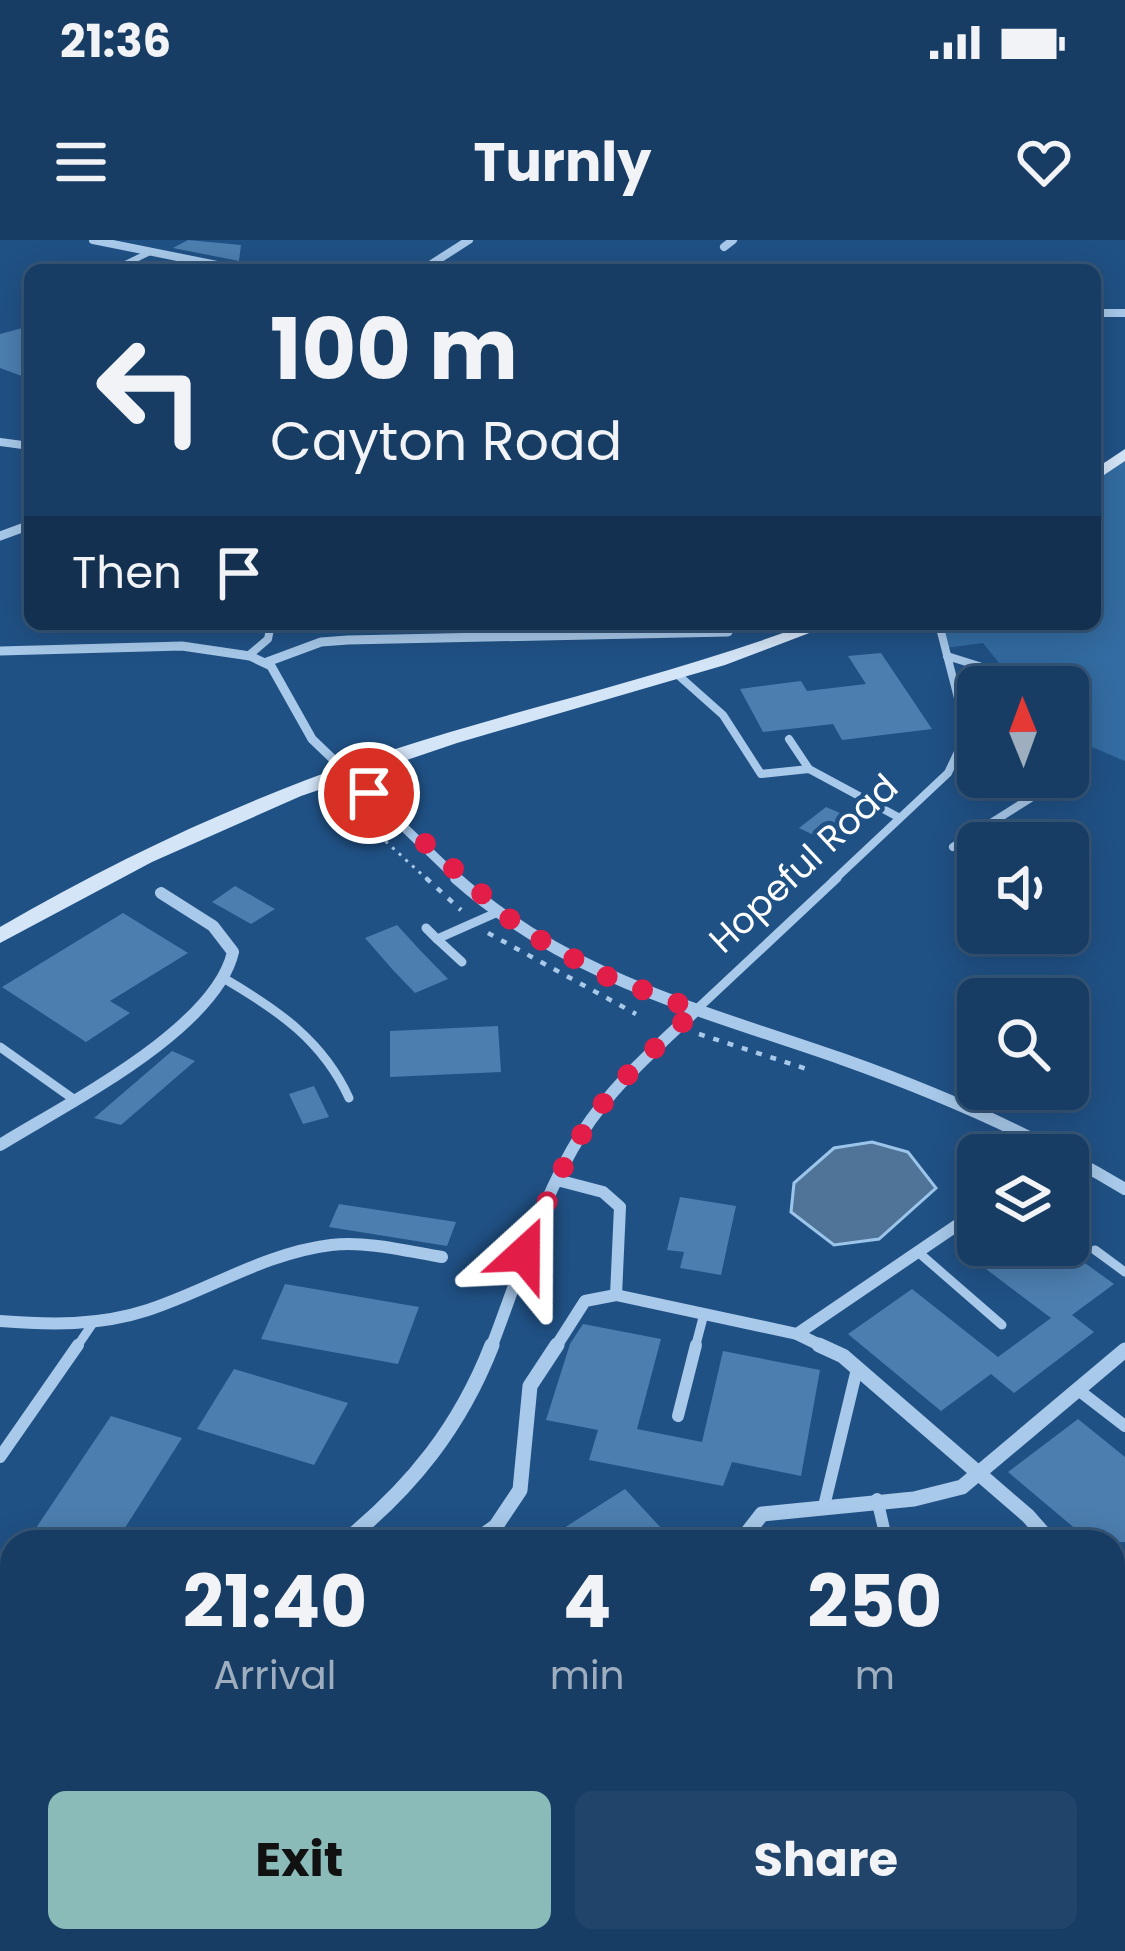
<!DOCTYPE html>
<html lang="en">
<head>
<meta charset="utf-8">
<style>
  :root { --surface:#183d64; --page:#21446a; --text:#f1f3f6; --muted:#9faebf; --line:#365678; --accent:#8bbbb9 }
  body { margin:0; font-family:Poppins,sans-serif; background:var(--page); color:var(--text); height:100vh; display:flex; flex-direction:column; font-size:45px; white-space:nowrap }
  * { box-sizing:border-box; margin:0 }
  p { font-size:39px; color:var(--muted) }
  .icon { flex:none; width:66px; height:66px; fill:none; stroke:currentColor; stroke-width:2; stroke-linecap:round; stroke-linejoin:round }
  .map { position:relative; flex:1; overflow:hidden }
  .sheet { position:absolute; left:0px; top:1290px; width:1125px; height:423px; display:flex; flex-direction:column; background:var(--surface); border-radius:36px 36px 0 0; box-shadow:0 6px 30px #0003,0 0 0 3px var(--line) }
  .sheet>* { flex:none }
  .banner { position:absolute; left:24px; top:24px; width:1077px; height:366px; border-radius:18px; box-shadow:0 6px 30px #0003,0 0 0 3px var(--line); background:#183d64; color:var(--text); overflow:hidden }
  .needle { width:78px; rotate:359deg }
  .tools { position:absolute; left:957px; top:426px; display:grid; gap:24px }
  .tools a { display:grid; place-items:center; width:132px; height:132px; border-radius:18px; background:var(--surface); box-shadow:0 6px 30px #0003,0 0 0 3px var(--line); font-size:60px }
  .pin { position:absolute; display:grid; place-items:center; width:102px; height:102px; color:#fff; margin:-51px; border:6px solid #fff; border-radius:50%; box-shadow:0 3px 12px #0007 }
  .me { position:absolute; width:132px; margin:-66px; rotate:24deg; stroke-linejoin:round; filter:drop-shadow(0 0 9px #0008) }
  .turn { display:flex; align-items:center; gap:42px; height:252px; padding:0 48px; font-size:54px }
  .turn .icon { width:156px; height:156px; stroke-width:2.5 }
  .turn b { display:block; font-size:84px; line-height:102px }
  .then { display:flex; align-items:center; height:114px; padding:0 48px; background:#0003; gap:24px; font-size:45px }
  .eta { display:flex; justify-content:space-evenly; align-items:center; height:204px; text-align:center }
  .eta b { font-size:72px; font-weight:700; line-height:84px }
  .button { display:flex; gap:24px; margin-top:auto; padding:24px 48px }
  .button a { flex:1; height:138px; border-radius:18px; background:var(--accent); color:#111; font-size:48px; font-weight:700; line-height:138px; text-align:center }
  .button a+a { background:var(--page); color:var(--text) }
  .status { display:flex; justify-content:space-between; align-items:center; height:84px; padding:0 60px; background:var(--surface); direction:ltr }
  .status svg { height:33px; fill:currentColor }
  header { display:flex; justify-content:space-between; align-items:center; height:156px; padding:0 48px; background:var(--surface); font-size:54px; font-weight:700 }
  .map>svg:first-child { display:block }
  .green { fill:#336ca2 }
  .water { fill:#507498; stroke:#9cc5eb; stroke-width:3 }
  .building { fill:#4c7eaf }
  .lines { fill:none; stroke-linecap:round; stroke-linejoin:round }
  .path-far1 { stroke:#a8c9ea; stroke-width:3; stroke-dasharray:3 6; stroke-linecap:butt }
  .path { stroke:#a8c9ea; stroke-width:4.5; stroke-dasharray:6 9; stroke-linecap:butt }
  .service-far3 { stroke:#a8c9ea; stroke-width:6 }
  .service-far2 { stroke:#a8c9ea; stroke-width:8 }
  .service-far1 { stroke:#a8c9ea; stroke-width:9 }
  .service { stroke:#a8c9ea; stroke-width:12 }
  .minor-far3 { stroke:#a8c9ea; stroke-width:8 }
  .minor-far2 { stroke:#a8c9ea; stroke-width:9 }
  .minor-far1 { stroke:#a8c9ea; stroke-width:12 }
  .minor { stroke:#a8c9ea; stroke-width:15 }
  .secondary { fill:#d3e5f7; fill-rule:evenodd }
  .route { stroke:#e11d48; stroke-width:21; stroke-dasharray:0 37.8 }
  .labels { text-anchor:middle; stroke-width:9; stroke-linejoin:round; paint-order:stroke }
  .street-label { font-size:36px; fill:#fff; stroke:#205185 }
</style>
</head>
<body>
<div class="status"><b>21:36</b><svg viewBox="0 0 49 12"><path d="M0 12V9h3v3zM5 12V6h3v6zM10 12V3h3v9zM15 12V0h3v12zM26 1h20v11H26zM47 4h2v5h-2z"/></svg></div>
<header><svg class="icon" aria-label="menu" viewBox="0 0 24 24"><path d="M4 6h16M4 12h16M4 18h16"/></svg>Turnly<svg class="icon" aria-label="heart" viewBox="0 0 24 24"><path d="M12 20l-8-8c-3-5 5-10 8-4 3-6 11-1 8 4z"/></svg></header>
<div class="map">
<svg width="1125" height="1711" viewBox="0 0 1125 1711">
  <rect width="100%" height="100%" fill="#205185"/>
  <polygon class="green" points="1125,214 1125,521 1068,497 1068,447 1018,447 983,403 945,408 939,384 1095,384 1095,236"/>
  <polygon class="water" points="872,902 908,912 936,948 879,999 834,1005 791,972 794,943 834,908"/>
  <g class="building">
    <polygon points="188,0 241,5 239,21 173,8"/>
    <polygon points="30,86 30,139 0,128 0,94"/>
    <polygon points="881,413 932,489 842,500 833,484 763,492 740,449 801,441 807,451 866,444 848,416"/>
    <polygon points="826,567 847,576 820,598 799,588"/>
    <polygon points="235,646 275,669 251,684 212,662"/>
    <polygon points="123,673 188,713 110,761 130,773 86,802 2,747"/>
    <polygon points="397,685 418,708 448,739 415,753 393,730 365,698"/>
    <polygon points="498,786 501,832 390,837 390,791"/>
    <polygon points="172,811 195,821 121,885 94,878"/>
    <polygon points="314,846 329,877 303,884 289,854"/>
    <polygon points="680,957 736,966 721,1035 680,1028 684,1012 667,1010"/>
    <polygon points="339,964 456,982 447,1006 329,987"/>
    <polygon points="979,1005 1060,1005 1114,1044 1072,1075 1094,1092 1014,1153 991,1134 941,1171 848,1094 912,1049 998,1117 1051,1078 966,1014"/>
    <polygon points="285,1044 419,1067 398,1124 261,1099"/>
    <polygon points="583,1084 661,1099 637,1189 702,1202 723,1111 820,1130 801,1236 732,1222 723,1246 589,1220 598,1190 546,1180 570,1104"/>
    <polygon points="234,1129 348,1163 314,1225 197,1189"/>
    <polygon points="111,1176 182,1198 116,1302 66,1302 34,1291"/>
    <polygon points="1078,1179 1125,1217 1125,1302 1091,1302 1008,1232"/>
    <polygon points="625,1249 674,1302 542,1302"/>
  </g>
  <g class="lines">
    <polyline class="path-far1" points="359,577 429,641"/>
    <g class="path">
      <polyline points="426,638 461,670"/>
      <polyline points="488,693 636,774"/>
      <polyline points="699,794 813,831"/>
    </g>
    <polyline class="service-far3" points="113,30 150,12"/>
    <g class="service-far2">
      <polyline points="248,416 268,399 271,384"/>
      <polyline points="947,416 979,426 993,447"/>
      <polyline points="678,435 723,475 761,534 809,529 898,577"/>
      <polyline points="789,499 809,529"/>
      <polyline points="1068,513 1080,524 1068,535"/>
      <polyline points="953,607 1064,537"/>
      <polyline points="833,641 948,533 967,493 939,384"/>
    </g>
    <g class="service-far1">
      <polyline points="426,688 437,699 498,672"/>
      <polyline points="437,699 462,722"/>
      <path d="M225 739C278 770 323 801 349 858"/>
      <polyline points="696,770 837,638"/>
      <polyline points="0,807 72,858"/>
      <polyline points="1095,1010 1125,1032"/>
      <polyline points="918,1012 1002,1085"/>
      <polyline points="76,1108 93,1083"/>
      <polyline points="695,1108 704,1074"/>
    </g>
    <g class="service">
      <polyline points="1077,1149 1125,1186"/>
      <polyline points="678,1176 696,1105"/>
      <polyline points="0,1217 78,1105"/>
      <polyline points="877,1259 887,1302"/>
      <polyline points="825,1262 857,1129"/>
      <polyline points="1113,1540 1125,1552"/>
      <polyline points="1022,1701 1032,1711"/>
    </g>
    <g class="minor-far3">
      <polyline points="93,0 242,30"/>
      <polyline points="724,7 733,0"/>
      <polyline points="422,30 469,0"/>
      <polyline points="1095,73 1125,73"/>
      <polyline points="0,202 30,206"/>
    </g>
    <g class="minor-far2">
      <polyline points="0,296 30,285"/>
      <polyline points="0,411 182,406 250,416 271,426 312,499 460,641"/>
      <polyline points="267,422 321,402 348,400 728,392"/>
    </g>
    <g class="minor-far1">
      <path d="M456 638C570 739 702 770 842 819 941 854 1035 895 1125 949"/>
      <path d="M0 905C66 864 215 790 233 712L213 686 161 653"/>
      <polyline points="557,940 603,952 620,967 616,1055"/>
      <path d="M0 1081C50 1085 99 1086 148 1070 209 1050 265 1013 331 1005 368 1001 406 1011 442 1017"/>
      <polyline points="797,1094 826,1108"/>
      <path d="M491 1108C519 1036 541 958 582 893 612 846 656 808 696 770"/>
      <polyline points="555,1108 585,1061 616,1055 797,1094 978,971"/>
    </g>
    <g class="minor">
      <polyline points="819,1105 843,1116 1028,1276 1051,1302"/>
      <path d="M344 1302C412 1247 460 1187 492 1105"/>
      <polyline points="474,1302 496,1286 520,1250 530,1146 557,1105"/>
      <polyline points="740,1302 762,1274 914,1259 962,1247 1125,1110"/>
      <polyline points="1113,1388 1125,1399"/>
      <polyline points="1113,1446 1125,1436"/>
      <polyline points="0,1539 12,1528"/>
      <polyline points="388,1711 389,1701"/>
      <polyline points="814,1711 825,1701"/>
    </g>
    <g class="secondary">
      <polygon points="1125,209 1125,221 1095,241 1095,229"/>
      <path d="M808 384H833L725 425 457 503 301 556 152 622 0 703V687C124 615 253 555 389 511 528 466 671 435 808 384Z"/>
    </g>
  </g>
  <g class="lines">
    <path class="route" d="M369 553 521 689 603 735 696 770C660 804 620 837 592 879 563 920 545 968 524 1014"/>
  </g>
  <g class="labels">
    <g class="street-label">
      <text transform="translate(803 623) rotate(-43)" y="13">Hopeful Road</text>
    </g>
  </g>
</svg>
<div class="tools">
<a><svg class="needle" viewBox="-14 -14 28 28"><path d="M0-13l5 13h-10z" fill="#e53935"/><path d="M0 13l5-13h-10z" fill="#9faebf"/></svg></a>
<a><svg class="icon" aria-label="sound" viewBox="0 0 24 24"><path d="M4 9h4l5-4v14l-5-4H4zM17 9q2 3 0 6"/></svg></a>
<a><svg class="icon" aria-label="search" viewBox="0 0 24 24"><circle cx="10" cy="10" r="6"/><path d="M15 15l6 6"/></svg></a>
<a><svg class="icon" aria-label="layers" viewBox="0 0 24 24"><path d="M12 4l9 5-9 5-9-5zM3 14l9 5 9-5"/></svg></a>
</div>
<div class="pin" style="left:369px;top:553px;background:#d93025"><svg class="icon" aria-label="arrive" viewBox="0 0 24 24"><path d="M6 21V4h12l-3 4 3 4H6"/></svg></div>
<svg class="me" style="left:524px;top:1014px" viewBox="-20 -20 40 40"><path d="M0-17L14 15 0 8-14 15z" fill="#e11d48" stroke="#fff" stroke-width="4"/></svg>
<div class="banner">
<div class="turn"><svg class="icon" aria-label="left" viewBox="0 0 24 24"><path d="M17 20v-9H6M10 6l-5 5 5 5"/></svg><div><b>100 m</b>Cayton Road</div></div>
<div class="then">Then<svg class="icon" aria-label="arrive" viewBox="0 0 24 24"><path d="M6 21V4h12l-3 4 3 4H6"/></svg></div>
</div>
<section class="sheet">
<div class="eta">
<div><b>21:40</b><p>Arrival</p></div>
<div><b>4</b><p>min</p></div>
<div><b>250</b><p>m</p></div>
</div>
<div class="button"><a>Exit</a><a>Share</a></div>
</section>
</div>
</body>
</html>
